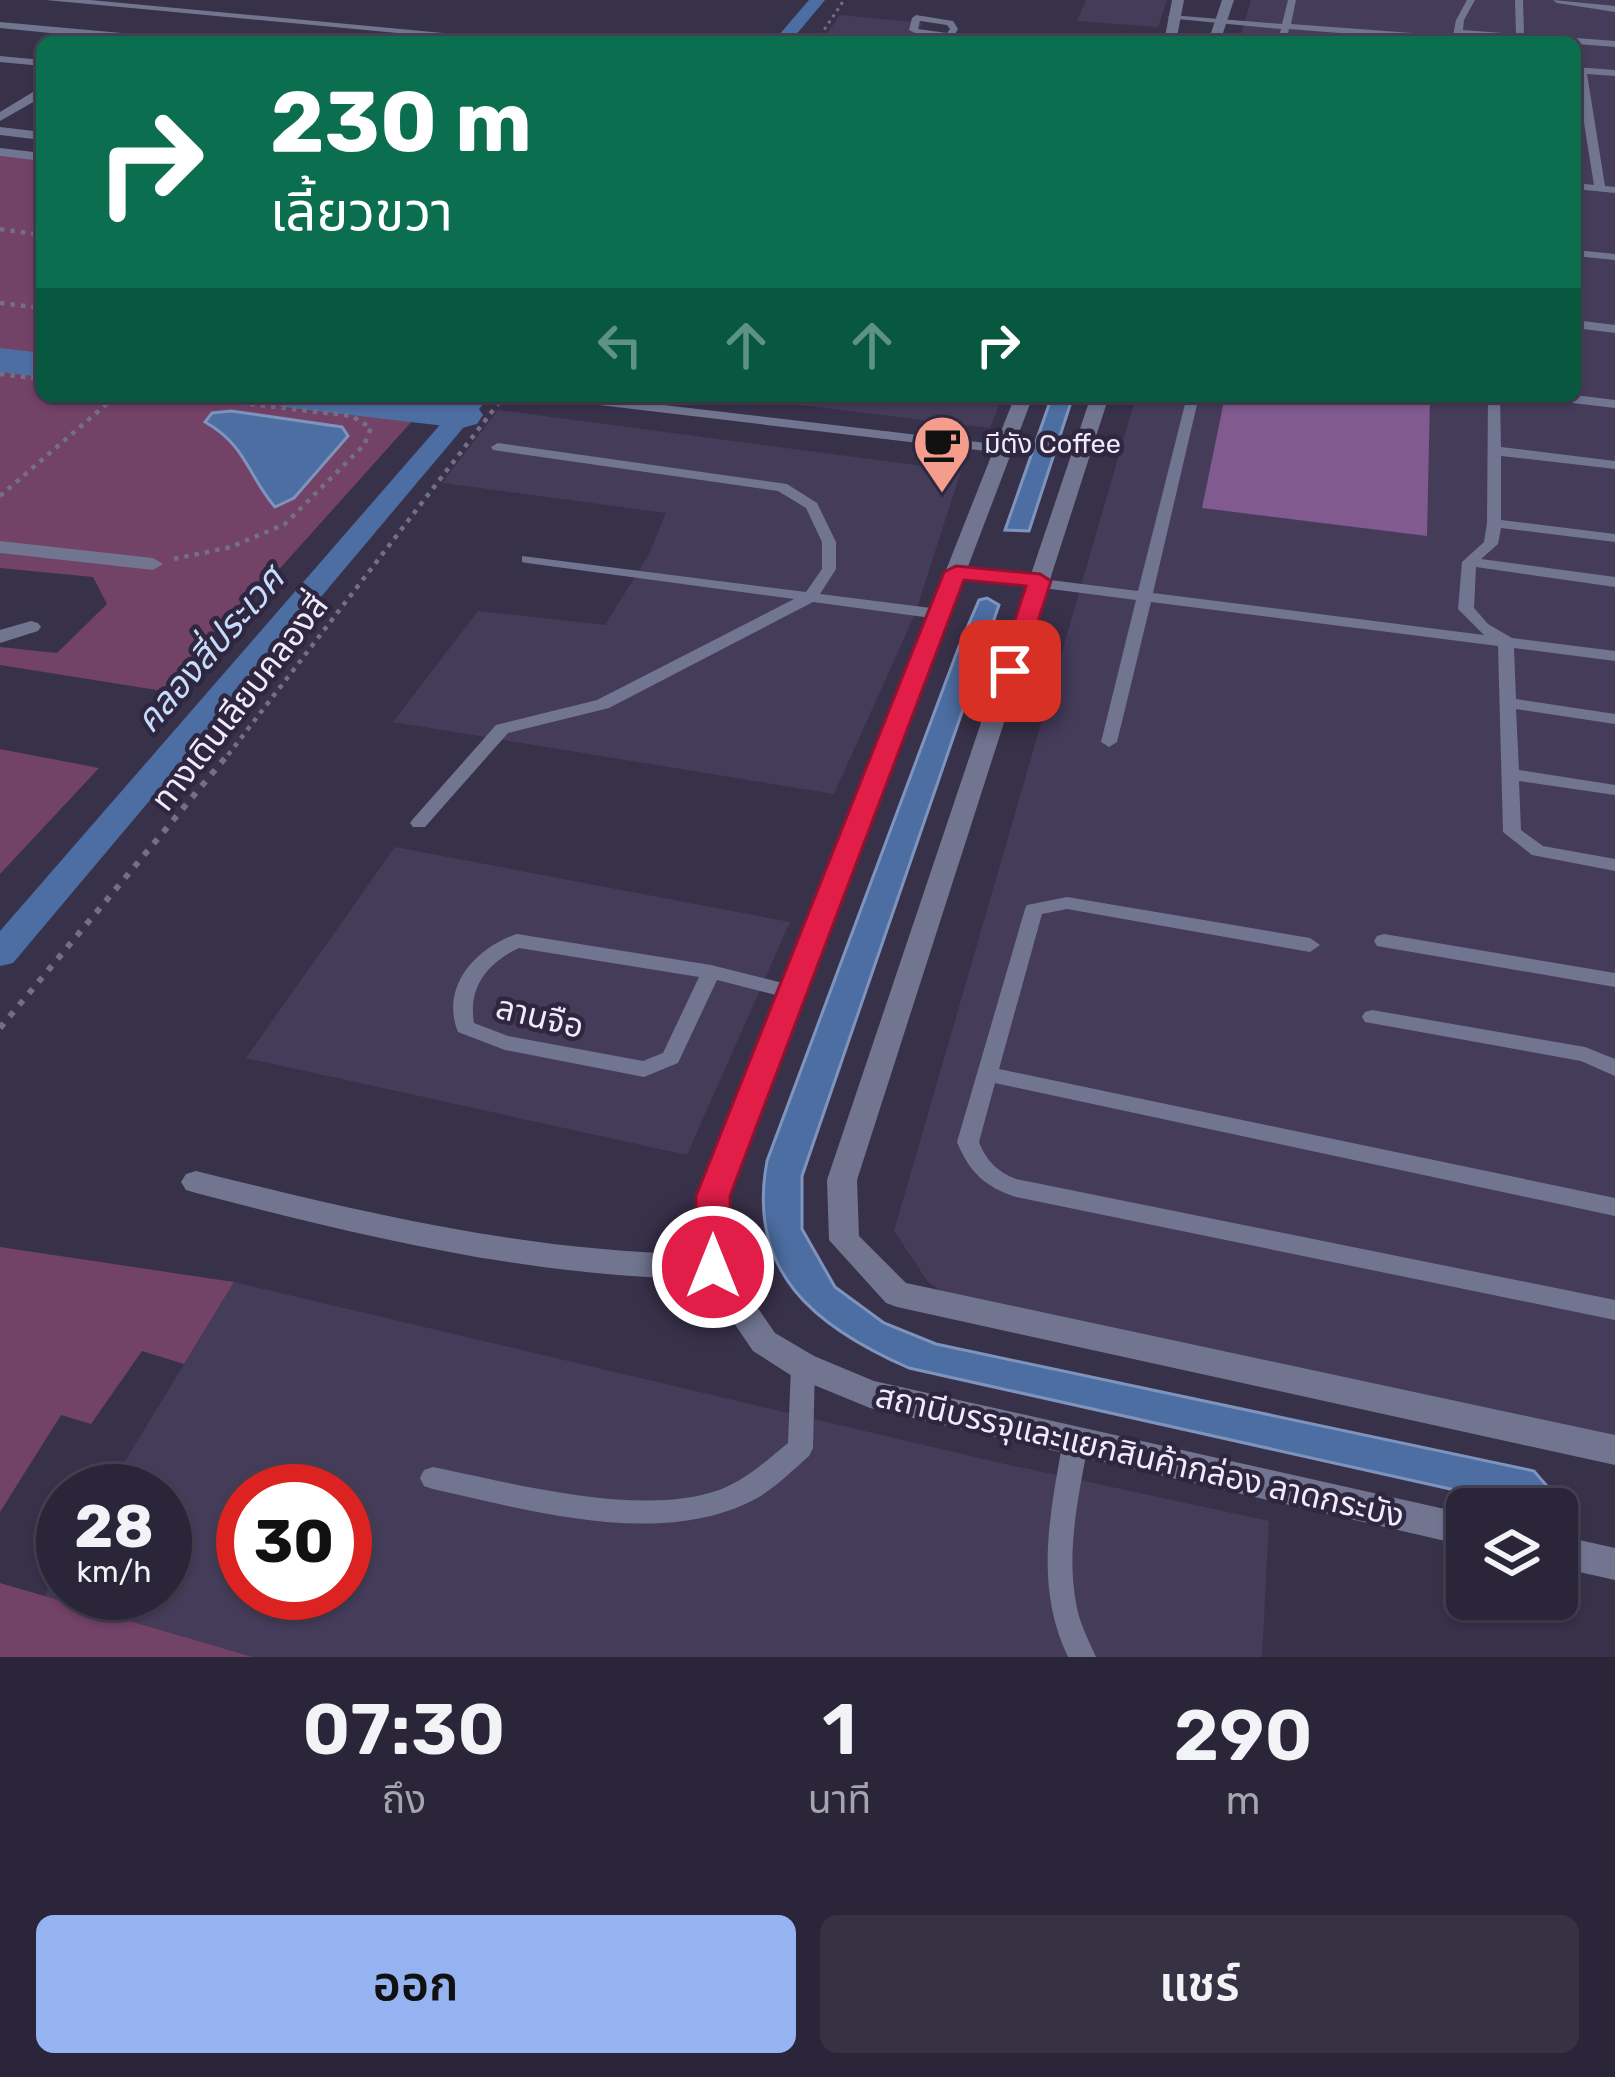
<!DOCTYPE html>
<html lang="th">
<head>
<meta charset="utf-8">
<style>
  :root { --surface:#2a2538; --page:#363143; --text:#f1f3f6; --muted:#a5a5ae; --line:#464253; --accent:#95b2f1 }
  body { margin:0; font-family:Rubik,"Noto Sans Thai",sans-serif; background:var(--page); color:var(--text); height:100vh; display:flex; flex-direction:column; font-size:45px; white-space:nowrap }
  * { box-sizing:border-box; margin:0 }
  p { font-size:39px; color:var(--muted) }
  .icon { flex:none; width:66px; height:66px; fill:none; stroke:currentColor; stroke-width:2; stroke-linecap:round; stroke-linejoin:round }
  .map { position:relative; height:1657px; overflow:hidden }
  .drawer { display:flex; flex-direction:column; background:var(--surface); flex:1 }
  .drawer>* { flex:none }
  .guide { position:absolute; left:36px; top:36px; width:1545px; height:366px; border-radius:18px; box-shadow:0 3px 9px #0004,0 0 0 3px var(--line); background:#0b6e4f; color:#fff; overflow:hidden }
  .fabs { position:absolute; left:1446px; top:1488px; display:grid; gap:24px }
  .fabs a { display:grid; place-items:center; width:132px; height:132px; border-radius:18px; background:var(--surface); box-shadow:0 3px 9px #0004,0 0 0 3px var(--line); font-size:60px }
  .speed { position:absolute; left:36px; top:1464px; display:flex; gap:24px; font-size:60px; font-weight:700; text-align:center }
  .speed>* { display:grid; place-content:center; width:156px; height:156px; border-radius:50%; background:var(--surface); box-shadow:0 3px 9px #0004,0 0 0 3px var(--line); line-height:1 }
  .speed small { font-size:30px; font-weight:400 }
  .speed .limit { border:18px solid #d22; background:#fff; color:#111 }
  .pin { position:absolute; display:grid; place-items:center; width:102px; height:102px; color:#fff; margin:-51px; border-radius:24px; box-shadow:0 6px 18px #0006 }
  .me { position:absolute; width:132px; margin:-66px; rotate:0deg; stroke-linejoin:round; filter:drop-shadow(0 0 9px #0008) }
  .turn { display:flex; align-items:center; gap:42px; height:252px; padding:0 36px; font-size:54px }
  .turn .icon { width:156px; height:156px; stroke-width:2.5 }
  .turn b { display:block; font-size:84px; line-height:102px }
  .lanes { display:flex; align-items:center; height:114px; padding:0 36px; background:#0003; justify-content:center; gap:60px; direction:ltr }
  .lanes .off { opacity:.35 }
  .eta { display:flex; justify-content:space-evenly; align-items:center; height:204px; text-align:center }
  .eta b { font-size:72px; font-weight:600; line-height:84px }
  .action { display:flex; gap:24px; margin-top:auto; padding:24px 36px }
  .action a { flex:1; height:138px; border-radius:18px; background:var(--accent); color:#111; font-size:48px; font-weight:600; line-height:138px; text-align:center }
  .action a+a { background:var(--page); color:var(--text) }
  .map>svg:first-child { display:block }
  .built { fill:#453c5a; fill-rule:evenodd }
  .green { fill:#724267; fill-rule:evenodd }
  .water { fill:#4d6ea3; stroke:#7e94bd; stroke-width:3 }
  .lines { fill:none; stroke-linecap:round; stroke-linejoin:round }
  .canal { fill:#4d6ea3; fill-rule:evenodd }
  .river { fill:#4d6ea3; fill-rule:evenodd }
  .building { fill:#815a90 }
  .path-far2 { stroke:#756f85; stroke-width:3; stroke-dasharray:3 4.5; stroke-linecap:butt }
  .path-far1 { stroke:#756f85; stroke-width:4.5; stroke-dasharray:4.5 6; stroke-linecap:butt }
  .path { stroke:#756f85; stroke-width:6; stroke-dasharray:6 9; stroke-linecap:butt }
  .lane { fill:#717590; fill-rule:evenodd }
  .street { fill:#717590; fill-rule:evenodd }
  .route { fill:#e11d48; stroke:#92132f; stroke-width:3 }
  .labels { text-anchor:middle; stroke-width:9; stroke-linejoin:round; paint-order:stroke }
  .far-poi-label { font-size:27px; fill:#efebfb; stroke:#2e273f; text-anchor:start }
  .street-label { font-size:33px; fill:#efebfb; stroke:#2e273f }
  .water-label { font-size:36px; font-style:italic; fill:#c7dbfb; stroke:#2e273f }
</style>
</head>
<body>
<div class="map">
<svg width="1615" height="1657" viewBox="0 0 1615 1657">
  <rect width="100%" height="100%" fill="#38314a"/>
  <g class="built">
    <polygon points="1086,0 1167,0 1158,27 1077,21"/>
    <polygon points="1251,0 1615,0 1615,1456 990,1325 928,1282 894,1231 1136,396 1575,396 1575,42 1239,42"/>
    <polygon points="840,15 923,23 915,34 1006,42 821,42"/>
    <polygon points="724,396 1003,396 990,428"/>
    <polygon points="498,410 961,471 915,614 834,794 393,722 478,611 605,625 648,556 666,513 442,483"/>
    <polygon points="395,847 790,922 687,1155 246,1058"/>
    <path d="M234 1282 996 1462 1269 1521 1262 1657H253L44 1596 63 1564V1593H165V1491H107ZM243 1491H345V1593H243Z"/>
  </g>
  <g class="green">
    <polygon points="0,156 42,160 42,360 0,355"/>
    <path d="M0 367 42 372V396H253L395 412 414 419 169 692 0 665V647L57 653 107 604 93 577 0 568ZM231 411 342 427 348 436 295 498 275 507 230 436Z"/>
    <polygon points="0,749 99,768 0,874"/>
    <polygon points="0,1247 234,1282 184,1364 142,1351 91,1424 61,1415 0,1512"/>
    <polygon points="0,1583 253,1657 0,1657"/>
  </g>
  <g class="water">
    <polygon points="1052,396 1073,396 1029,531 1005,530"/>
    <path d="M231 411 342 427 348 436 294 498 275 507C247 474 246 445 205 422L212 413Z"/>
    <path d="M987 598 999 605 802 1176V1229L835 1287 884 1323 936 1344 1534 1471 1553 1493 1540 1509 909 1368C815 1327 746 1272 767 1161L958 649 979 600Z"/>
  </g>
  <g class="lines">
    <g class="canal">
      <polygon points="809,0 825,0 790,42 773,42"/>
      <polygon points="465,396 490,396 13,963 0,966 0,931"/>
    </g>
    <g class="river">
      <polygon points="0,348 42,353 42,377 0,372"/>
      <path d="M270 396C338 396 410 390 477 406L483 415 477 424 462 428 291 408 276 405Z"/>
    </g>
  </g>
  <polygon class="building" points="1225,396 1430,396 1427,536 1202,508"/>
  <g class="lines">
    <polyline class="path-far2" points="816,42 844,0"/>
    <g class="path-far1">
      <polyline points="0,229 42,235"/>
      <polyline points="0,303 42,308"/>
      <polyline points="0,374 42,379"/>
      <polyline points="0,496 116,396"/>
      <polyline points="174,559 231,547 285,524 364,445 371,428 352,416 181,396"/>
      <polyline points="228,755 504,396"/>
    </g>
    <polyline class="path" points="0,1028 230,752"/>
    <g class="lane">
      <polygon points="1288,0 1296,0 1291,24 1453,36 1456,20 1467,0 1475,0 1464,20 1463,30 1516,34 1515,0 1523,0 1524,34 1615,41 1615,47 1462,35 1461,42 1453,42 1289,29 1286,42 1278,42 1281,29 1167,18 1171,15 1282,24"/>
      <polygon points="1553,0 1615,6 1615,12 1557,3"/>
      <path d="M916 15 953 21 958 29 955 34 1026 42 923 37 909 30 912 18ZM920 21 947 25 950 29 947 33 918 29Z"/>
      <polygon points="0,56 42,60 42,66 0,62"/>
      <polygon points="1575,67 1615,70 1615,76 1587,74 1605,186 1615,187 1615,193 1575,189 1575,183 1594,185"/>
      <polygon points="1575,250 1615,254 1615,260 1575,256"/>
      <polygon points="1575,320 1615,325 1615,333 1575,328"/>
      <polygon points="1575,395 1615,400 1615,408 1547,400 1541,396"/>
      <polygon points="587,396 1003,445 1010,449 1003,453 582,403 582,397"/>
      <polygon points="1187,396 1199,396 1153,593 1484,635 1458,609 1462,562 1484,542 1487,523 1488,396 1500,396 1501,447 1615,461 1615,469 1501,456 1501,520 1615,534 1615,542 1501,528 1498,544 1481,559 1615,577 1615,587 1476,567 1474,608 1488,624 1512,638 1615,651 1615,661 1514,648 1516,699 1615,714 1615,724 1516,709 1519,770 1615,785 1615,795 1519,781 1521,830 1543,846 1615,859 1615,871 1532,855 1503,832 1498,646 1151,602 1117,742 1109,747 1101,742 1136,600 950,576 947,573 955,568 1138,591"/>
      <polygon points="498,443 787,484 817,503 836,542 836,569 820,594 939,609 947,614 939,619 813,602 609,708 508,733 425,827 413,827 410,823 413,819 496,725 597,700 794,599 527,563 522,562 522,556 806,592 822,569 822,542 806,508 778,491 493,450 491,447"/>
      <path d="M1067 897 1310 938 1320 945 1310 952 1067 909 1042 914 999 1069 1615 1198V1216L995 1083 979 1142C986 1161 998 1172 1016 1179L1615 1300V1320L1016 1197C985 1187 969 1172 957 1142L1025 909 1027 905Z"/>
      <path d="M517 934 711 965 799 987 802 992 799 997 792 999 717 980 678 1063 644 1077 505 1050 458 1032C440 987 475 948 517 934ZM519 948 699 977 663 1053 643 1061 508 1036 474 1023C468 987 487 963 519 948Z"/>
      <polygon points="1384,934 1615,973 1615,987 1377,946 1374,941 1377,936"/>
      <polygon points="1372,1010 1585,1047 1615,1059 1615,1076 1581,1061 1365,1022 1362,1017 1365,1012"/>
      <path d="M803 1356 812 1359 815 1366 813 1448 809 1456C793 1470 777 1486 759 1497 665 1550 532 1511 433 1489L424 1486 420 1478 424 1470 433 1467C512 1483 641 1518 719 1490 746 1480 766 1461 788 1443L791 1366 794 1359Z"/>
      <path d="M1076 1429 1085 1432 1089 1440C1079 1493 1066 1549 1076 1603 1079 1622 1088 1639 1096 1657H1068C1034 1586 1050 1514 1063 1440L1067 1432Z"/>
    </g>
    <g class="street">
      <polygon points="46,0 90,0 539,42 493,42"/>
      <polygon points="1172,0 1184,0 1176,42 1164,42"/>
      <polygon points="1222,0 1234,0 1220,42 1208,42"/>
      <polygon points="0,22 177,38 183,42 140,42 0,28"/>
      <polygon points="33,92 41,92 42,97 0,121 0,112"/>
      <polygon points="0,127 42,132 42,140 0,135"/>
      <polygon points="0,148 42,153 42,161 0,156"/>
      <path d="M1015 396H1033L728 1196V1265L775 1333 814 1356 874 1381 1467 1514V1546L870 1408 792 1376 753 1351 704 1279C530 1277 364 1237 196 1193L186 1190 181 1182 186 1174 196 1171C361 1212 526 1252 698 1254V1196Z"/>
      <polygon points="1091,396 1109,396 857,1180 859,1236 906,1283 1615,1435 1615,1465 897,1307 886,1303 829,1240 827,1180"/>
      <polygon points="0,541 153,558 163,564 153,570 0,553"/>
      <polygon points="31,621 38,623 41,627 38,631 0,643 0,630"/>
      <polygon points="1557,1535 1615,1548 1615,1580 1557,1567"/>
    </g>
  </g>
  <polygon class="route" points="956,566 1040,574 1051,581 1022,671 1010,678 998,671 1026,586 964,580 730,1196 731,1267 725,1277 713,1281 701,1277 696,1267 696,1196 944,572"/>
  <defs>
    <g id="cafe-pin" transform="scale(3)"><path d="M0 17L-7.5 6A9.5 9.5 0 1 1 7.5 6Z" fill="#f49d8c" stroke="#2e273f"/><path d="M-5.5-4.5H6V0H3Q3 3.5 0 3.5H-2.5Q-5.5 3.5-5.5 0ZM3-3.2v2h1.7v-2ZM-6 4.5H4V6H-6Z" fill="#111"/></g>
  </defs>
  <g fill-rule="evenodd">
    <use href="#cafe-pin" x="942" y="444"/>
  </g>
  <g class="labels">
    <g class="far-poi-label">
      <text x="984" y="453">มีตัง Coffee</text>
    </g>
    <g class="street-label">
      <text transform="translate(239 702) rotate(-52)" y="12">ทางเดินเลียบคลองสี่</text>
      <text transform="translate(540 1016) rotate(14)" y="12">ลานจือ</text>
      <text transform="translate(1140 1455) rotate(13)" y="12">สถานีบรรจุและแยกสินค้ากล่อง ลาดกระบัง</text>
    </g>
    <g class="water-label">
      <text transform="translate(209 649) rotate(-49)" y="13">คลองสี่ประเวศ</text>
    </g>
  </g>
</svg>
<div class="fabs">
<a><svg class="icon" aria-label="layers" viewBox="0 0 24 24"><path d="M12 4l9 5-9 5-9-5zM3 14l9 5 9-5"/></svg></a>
</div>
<div class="speed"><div>28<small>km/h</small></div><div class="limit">30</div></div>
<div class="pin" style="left:1010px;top:671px;background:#d93025"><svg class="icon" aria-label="arrive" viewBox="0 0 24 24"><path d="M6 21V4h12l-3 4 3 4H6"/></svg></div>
<svg class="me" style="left:713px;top:1267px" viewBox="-20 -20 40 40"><circle r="17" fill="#e11d48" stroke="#fff" stroke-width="3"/><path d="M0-11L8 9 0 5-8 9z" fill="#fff"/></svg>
<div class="guide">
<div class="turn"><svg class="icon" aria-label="right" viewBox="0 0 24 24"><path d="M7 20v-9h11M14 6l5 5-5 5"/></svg><div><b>230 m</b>เลี้ยวขวา</div></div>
<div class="lanes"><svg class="icon off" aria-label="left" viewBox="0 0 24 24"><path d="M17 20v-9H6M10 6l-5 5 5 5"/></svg><svg class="icon off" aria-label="ahead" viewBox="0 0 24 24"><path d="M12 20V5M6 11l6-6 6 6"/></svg><svg class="icon off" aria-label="ahead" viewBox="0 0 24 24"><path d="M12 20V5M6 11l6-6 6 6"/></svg><svg class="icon" aria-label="right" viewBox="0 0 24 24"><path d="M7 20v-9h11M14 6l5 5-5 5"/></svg></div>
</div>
</div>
<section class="drawer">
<div class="eta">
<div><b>07:30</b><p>ถึง</p></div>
<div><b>1</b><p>นาที</p></div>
<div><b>290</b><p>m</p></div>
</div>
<div class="action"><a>ออก</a><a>แชร์</a></div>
</section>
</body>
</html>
